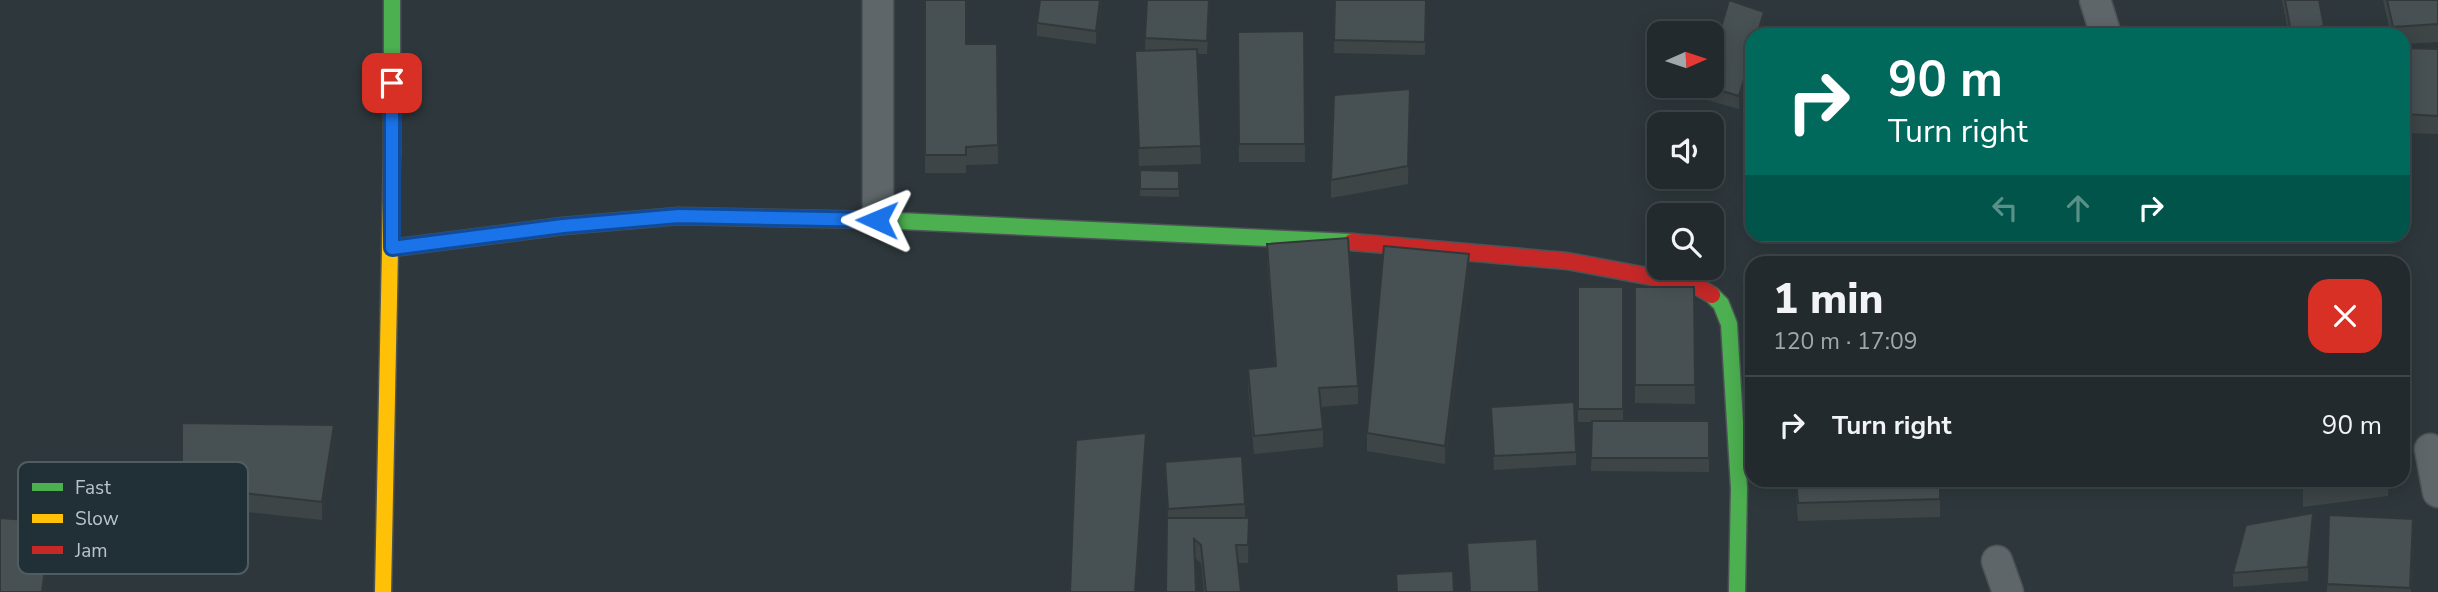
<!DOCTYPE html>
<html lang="en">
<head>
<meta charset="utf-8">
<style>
  :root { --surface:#222a2d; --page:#2a3235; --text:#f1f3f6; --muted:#a2a7aa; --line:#3f4649 }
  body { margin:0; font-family:"Nunito Sans",sans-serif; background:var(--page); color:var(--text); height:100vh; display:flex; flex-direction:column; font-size:26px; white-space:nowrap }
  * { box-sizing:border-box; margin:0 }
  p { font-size:23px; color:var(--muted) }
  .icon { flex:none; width:38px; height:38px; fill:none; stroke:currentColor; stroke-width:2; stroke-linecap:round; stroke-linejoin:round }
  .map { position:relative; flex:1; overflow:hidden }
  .sheet { position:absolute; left:1745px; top:256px; width:665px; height:231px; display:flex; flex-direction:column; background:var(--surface); border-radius:21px; box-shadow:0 4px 18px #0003,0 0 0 2px var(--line) }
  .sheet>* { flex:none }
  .hud { position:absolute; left:1745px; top:28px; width:665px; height:214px; border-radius:21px; box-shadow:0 4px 18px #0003,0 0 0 2px var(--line); background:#00695c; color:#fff; overflow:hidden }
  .needle { width:46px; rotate:87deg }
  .buttons { position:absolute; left:1647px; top:21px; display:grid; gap:14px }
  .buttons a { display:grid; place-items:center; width:77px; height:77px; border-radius:14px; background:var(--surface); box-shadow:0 4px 18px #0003,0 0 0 2px var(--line); font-size:35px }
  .pin { position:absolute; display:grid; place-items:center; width:60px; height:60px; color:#fff; margin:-30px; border-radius:14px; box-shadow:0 4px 10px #0006 }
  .me { position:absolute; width:77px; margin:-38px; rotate:271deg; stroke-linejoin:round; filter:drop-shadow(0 0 5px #0008) }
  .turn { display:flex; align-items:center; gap:24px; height:147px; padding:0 28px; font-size:32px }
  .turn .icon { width:91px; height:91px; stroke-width:2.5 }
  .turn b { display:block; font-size:49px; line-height:60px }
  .lanes { display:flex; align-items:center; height:66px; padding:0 28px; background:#0003; justify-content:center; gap:35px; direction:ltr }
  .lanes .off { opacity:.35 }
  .round { display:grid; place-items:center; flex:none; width:74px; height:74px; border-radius:21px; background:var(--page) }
  .head { display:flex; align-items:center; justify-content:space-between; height:119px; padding:0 28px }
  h1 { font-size:42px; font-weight:800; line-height:52px }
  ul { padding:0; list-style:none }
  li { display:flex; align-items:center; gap:21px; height:98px; padding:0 28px; border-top:2px solid var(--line) }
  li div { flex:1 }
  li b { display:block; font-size:26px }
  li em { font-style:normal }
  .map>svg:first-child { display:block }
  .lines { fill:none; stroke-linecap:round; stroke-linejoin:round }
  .street-casing { stroke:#4c5356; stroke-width:33 }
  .fast-casing { stroke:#4c5356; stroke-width:19 }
  .slow-casing { stroke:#4c5356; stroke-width:19 }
  .jam-casing { stroke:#4c5356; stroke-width:19 }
  .street { stroke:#5e6669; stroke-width:30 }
  .fast { stroke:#4caf50; stroke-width:16 }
  .slow { stroke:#ffc107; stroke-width:16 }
  .jam { stroke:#c62828; stroke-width:16 }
  .wall { fill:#3d4547 }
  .shaded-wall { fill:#32383a }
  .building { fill:#475053; stroke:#32383a; stroke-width:2 }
  .route-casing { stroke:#114b97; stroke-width:18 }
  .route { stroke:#1a73e8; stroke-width:12 }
  .key { fill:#213037; stroke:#4f5d63; stroke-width:2 }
  .key-label { font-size:19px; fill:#b9c5cb }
</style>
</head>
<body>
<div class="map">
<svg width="2438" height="592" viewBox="0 0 2438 592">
  <rect width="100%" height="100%" fill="#2e383c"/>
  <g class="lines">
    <g class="street-casing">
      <g id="street">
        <polyline points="2095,0 2106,35"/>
        <polyline points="878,220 878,0"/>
        <polyline points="2430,449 2438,492"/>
        <polyline points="1997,561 2008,592"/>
      </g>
    </g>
    <g class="fast-casing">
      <g id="fast">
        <polyline points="392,0 392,152"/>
        <polyline points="392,248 563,226 679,216 878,220 1352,242"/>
        <polyline points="1712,295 1721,304 1729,324 1739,488 1737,592"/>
      </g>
    </g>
    <g class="slow-casing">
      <polyline id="slow" points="383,592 392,152"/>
    </g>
    <g class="jam-casing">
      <polyline id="jam" points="1352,242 1567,261 1695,285 1712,295"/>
    </g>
    <use href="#street" class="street"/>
    <use href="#fast" class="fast"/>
    <use href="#slow" class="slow"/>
    <use href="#jam" class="jam"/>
  </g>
  <g class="wall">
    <polygon points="925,0 966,44 997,44 998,164 966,165 966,173 925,173"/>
    <polygon points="1102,0 1096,44 1037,36 1037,23"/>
    <polygon points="1147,0 1210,0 1207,54 1197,54 1201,164 1139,166 1135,51 1145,51"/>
    <polygon points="1335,0 1426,0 1425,55 1334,53"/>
    <polygon points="1729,0 1764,12 1764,25 1761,35 1752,35 1752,67 1739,109 1703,99 1703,86 1712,86 1712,59"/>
    <polygon points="2282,0 2319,0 2324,26 2324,35 2289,35"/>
    <polygon points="2383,0 2438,0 2438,42 2403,44 2403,35 2391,35"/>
    <polygon points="1304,31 1305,162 1239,162 1238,32"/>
    <polygon points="2438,49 2438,134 2403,133 2403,104"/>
    <polygon points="1410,107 1408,184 1331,198 1331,180"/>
    <polygon points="1140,170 1179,171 1179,197 1140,196"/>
    <polygon points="1267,244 1358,386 1358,404 1321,407 1323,429 1323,447 1254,454 1248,387 1248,369 1275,366 1267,262"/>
    <polygon points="1469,272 1445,464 1367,451 1367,433"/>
    <polygon points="1578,287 1623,287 1623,421 1709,421 1709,472 1591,471 1592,422 1578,422"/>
    <polygon points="1635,287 1694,287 1695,404 1635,403"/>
    <polygon points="1491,407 1576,452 1576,465 1494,470"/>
    <polygon points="182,423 334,443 322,520 182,505"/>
    <polygon points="1165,462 1245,504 1245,517 1230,518 1249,518 1248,563 1238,563 1241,592 1204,592 1201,563 1195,558 1168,518"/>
    <polygon points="1795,480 1940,480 1940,517 1798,521"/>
    <polygon points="2303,480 2390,480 2388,496 2303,507"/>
    <polygon points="2329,515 2413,537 2411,592 2327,592"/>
    <polygon points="2313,527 2308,581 2233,587 2233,573"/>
  </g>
  <g class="shaded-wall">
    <polygon points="1100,0 1102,0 1096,44 1096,31"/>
    <polygon points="1764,12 1764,25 1761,35 1757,35"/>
    <polygon points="1752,53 1752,67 1739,109 1739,96"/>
    <polygon points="1469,254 1469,272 1445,464 1445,446"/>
    <polygon points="334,425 334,443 322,520 322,502"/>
    <polygon points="1146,433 1146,451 1137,592 1135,592"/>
    <polygon points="2388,480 2390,480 2388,496"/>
    <polygon points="2313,513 2313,527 2308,581 2308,567"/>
    <polygon points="2413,519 2413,537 2410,592"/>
    <polygon points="51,522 51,541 44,592 42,592"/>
  </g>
  <g class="building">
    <polygon points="925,0 966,0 966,44 997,44 998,145 966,147 966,155 925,155"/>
    <polygon points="1040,0 1100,0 1096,31 1037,23"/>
    <polygon points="1147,0 1209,0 1207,41 1145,38"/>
    <polygon points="1335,0 1426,0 1425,42 1334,40"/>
    <polygon points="1729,0 1764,12 1757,35 1752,35 1752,53 1739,96 1705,86 1712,86 1712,59"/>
    <polygon points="2285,0 2319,0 2324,26 2291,32"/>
    <polygon points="2387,0 2438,0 2438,24 2393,27"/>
    <polygon points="1304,31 1305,144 1239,144 1238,32"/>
    <polygon points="2405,48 2438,49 2438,116 2403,114"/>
    <polygon points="1197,49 1201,146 1139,148 1135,51"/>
    <polygon points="1410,89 1408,166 1331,180 1334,95"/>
    <polygon points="1140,170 1179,171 1179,189 1140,189"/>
    <polygon points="1348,238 1358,386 1319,388 1323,429 1254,436 1248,369 1276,366 1267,244"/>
    <polygon points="1384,246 1469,254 1445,446 1367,433"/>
    <rect x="1578" y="287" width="45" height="122"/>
    <polygon points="1635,287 1694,287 1695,385 1635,385"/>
    <polygon points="1574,402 1576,452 1494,456 1491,407"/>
    <polygon points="1592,421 1709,421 1709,458 1591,458"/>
    <polygon points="182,423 334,425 322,502 182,486"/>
    <polygon points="1146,433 1135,592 1070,592 1076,440"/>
    <polygon points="1242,456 1245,504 1168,509 1165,462"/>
    <polygon points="1796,480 1940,480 1940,499 1798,503"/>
    <polygon points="2303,480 2376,480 2303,488"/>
    <polygon points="2313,513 2308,567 2233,573 2246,525"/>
    <polygon points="2329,515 2413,519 2410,588 2327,584"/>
    <polygon points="0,518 51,522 42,592 0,592"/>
    <polygon points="1167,518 1249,518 1248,545 1236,545 1241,592 1206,592 1201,545 1194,539 1196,592 1166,592"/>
    <polygon points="1537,539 1539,592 1470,592 1467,543"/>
    <polygon points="1453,571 1454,592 1397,592 1396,574"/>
  </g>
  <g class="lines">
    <g class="route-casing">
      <polyline id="route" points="392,83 392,248 563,226 679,216 877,220"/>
    </g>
    <use href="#route" class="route"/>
  </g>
  <rect x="18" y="462" width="230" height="112" rx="10" class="key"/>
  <rect x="32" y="483" width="31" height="8" fill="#4caf50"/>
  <rect x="32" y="514" width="31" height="9" fill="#ffc107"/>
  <rect x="32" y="546" width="31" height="8" fill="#c62828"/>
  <g class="key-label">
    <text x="75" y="494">Fast</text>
    <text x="75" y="525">Slow</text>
    <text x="75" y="557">Jam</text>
  </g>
</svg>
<div class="buttons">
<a><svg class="needle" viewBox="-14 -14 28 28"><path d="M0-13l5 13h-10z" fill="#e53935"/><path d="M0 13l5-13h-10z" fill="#a2a7aa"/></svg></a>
<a><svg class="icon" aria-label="sound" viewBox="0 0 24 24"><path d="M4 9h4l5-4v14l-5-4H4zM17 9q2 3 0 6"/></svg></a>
<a><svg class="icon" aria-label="search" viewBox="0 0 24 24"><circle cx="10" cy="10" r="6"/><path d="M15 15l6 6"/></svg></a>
</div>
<div class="pin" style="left:392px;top:83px;background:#d93025"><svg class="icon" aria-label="arrive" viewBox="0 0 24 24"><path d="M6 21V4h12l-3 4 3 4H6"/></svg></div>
<svg class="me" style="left:877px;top:220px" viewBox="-20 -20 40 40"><path d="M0-17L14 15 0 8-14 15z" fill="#1a73e8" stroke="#fff" stroke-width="4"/></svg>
<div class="hud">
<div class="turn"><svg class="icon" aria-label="right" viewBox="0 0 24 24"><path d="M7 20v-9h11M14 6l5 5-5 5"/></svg><div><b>90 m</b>Turn right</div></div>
<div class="lanes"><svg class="icon off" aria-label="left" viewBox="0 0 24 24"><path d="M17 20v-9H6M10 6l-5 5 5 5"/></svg><svg class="icon off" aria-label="ahead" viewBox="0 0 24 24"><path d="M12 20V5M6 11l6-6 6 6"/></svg><svg class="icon" aria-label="right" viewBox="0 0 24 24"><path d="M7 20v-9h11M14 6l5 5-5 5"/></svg></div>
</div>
<section class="sheet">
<div class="head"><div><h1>1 min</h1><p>120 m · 17:09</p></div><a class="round" style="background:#d93025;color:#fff"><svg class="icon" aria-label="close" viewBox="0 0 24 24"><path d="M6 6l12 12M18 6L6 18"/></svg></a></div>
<ul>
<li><svg class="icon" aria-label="right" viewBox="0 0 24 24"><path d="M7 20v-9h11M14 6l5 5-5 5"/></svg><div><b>Turn right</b></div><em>90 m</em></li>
</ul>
</section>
</div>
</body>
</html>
